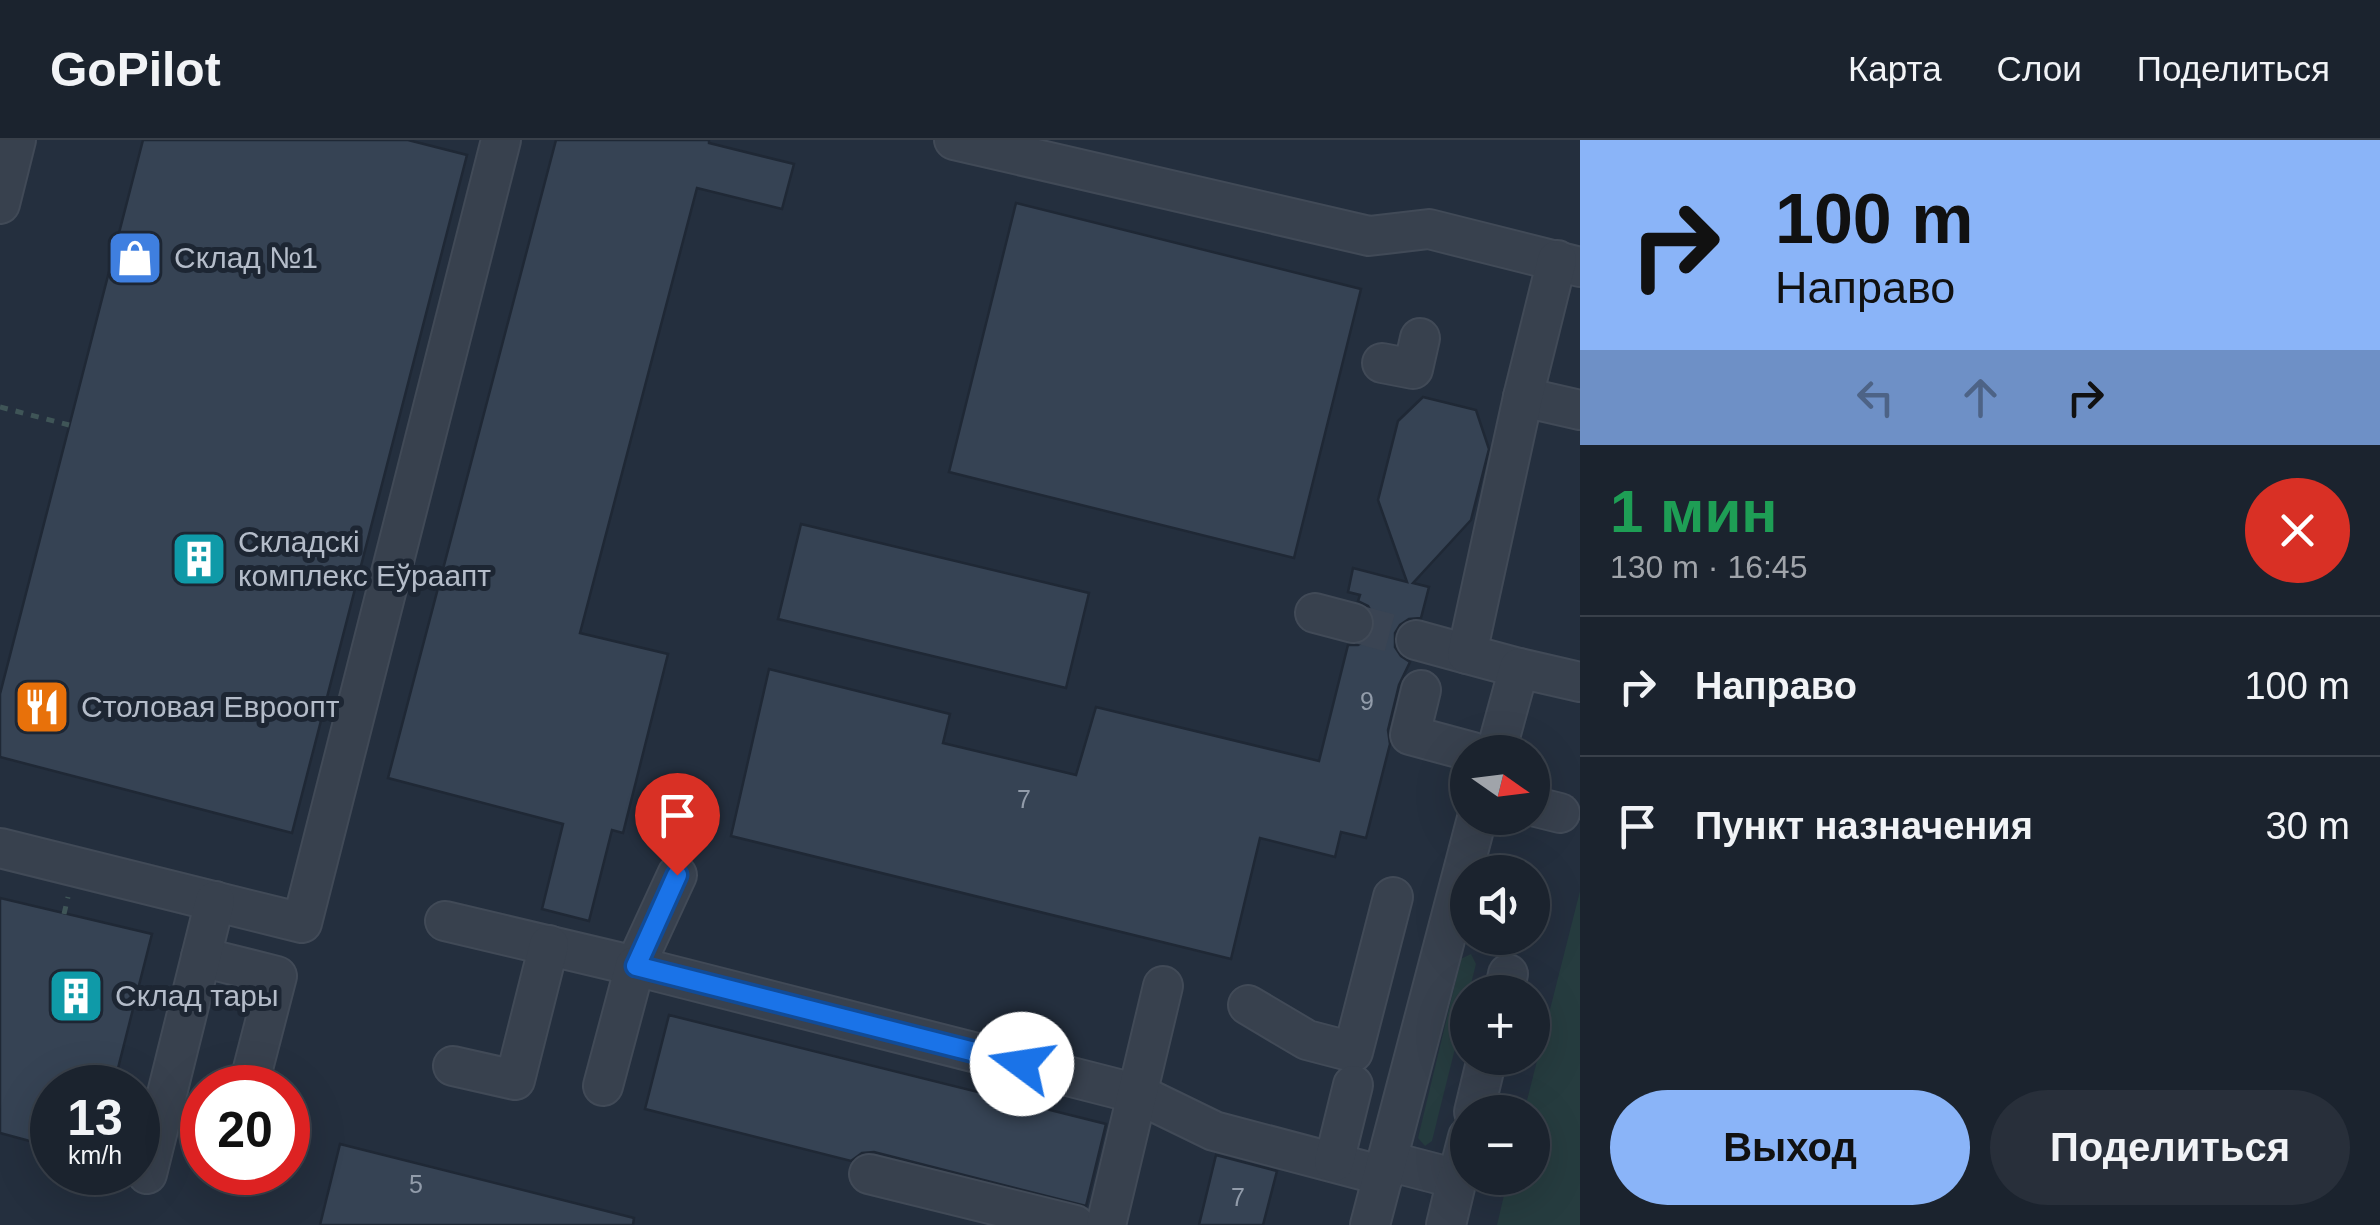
<!DOCTYPE html>
<html lang="ru">
<head>
<meta charset="utf-8">
<style>
  :root { --surface:#1b232e; --page:#282f3a; --text:#f1f3f6; --muted:#a0a4aa; --line:#39404a; --accent:#8ab4f8 }
  body { margin:0; font-family:Arial,sans-serif; background:var(--page); color:var(--text); height:100vh; display:flex; flex-direction:column; font-size:38px; white-space:nowrap }
  * { box-sizing:border-box; margin:0 }
  p { font-size:32px; color:var(--muted) }
  .icon { flex:none; width:55px; height:55px; fill:none; stroke:currentColor; stroke-width:2; stroke-linecap:round; stroke-linejoin:round }
  .map { position:relative; flex:1; overflow:hidden }
  .side { display:flex; flex-direction:column; background:var(--surface); width:800px }
  .side>* { flex:none }
  .banner { background:#8ab4f8; color:#111; overflow:hidden }
  .needle { width:65px; rotate:104deg }
  .controls { position:absolute; left:1450px; top:595px; display:grid; gap:20px }
  .controls a { display:grid; place-items:center; width:100px; height:100px; border-radius:50%; background:var(--surface); box-shadow:0 10px 40px #0002,0 0 0 2px var(--line); font-size:50px }
  .speed { position:absolute; left:30px; top:925px; display:flex; gap:20px; font-size:50px; font-weight:700; text-align:center }
  .speed>* { display:grid; place-content:center; width:130px; height:130px; border-radius:50%; background:var(--surface); box-shadow:0 10px 40px #0002,0 0 0 2px var(--line); line-height:1 }
  .speed small { font-size:25px; font-weight:400 }
  .speed .limit { border:15px solid #d22; background:#fff; color:#111 }
  .pin { position:absolute; display:grid; place-items:center; width:85px; height:85px; color:#fff; margin:-102px -42px; border-radius:50% 50% 50% 0; rotate:-45deg; box-shadow:0 0 10px #0007 }
  .pin .icon { rotate:45deg }
  .me { position:absolute; width:110px; margin:-55px; rotate:284deg; stroke-linejoin:round; filter:drop-shadow(0 0 8px #0008) }
  .turn { display:flex; align-items:center; gap:35px; height:210px; padding:0 30px; font-size:45px }
  .turn .icon { width:130px; height:130px; stroke-width:2.5 }
  .turn b { display:block; font-size:70px; line-height:85px }
  .lanes { display:flex; align-items:center; height:95px; padding:0 30px; background:#0003; justify-content:center; gap:50px; direction:ltr }
  .lanes .off { opacity:.35 }
  .round { display:grid; place-items:center; flex:none; width:105px; height:105px; border-radius:52px; background:var(--page) }
  .summary { display:flex; align-items:center; justify-content:space-between; height:170px; padding:0 30px }
  h1 { font-size:60px; font-weight:800; line-height:75px; color:#1e9e55 }
  .primary-button { display:flex; gap:20px; margin-top:auto; padding:20px 30px }
  .primary-button a { flex:1; height:115px; border-radius:60px; background:var(--accent); color:#111; font-size:40px; font-weight:800; line-height:115px; text-align:center }
  .primary-button a+a { background:var(--page); color:var(--text) }
  ul { padding:0; list-style:none }
  li { display:flex; align-items:center; gap:30px; height:140px; padding:0 30px; border-top:2px solid var(--line) }
  li div { flex:1 }
  li b { display:block; font-size:38px }
  li em { font-style:normal }
  header { display:flex; align-items:center; gap:60px; box-sizing:border-box; height:140px; padding:0 50px; background:var(--surface); border-bottom:2px solid var(--line) }
  header strong { font-size:48px }
  nav { display:flex; gap:55px; margin-inline-start:auto; font-size:35px }
  main { display:flex; flex:1; min-height:0 }
  .map>svg:first-child { display:block }
  .green { fill:#263c3f }
  .building { fill:#364354; stroke:#1f2835; stroke-width:2.5 }
  .lines { fill:none; stroke-linecap:round; stroke-linejoin:round }
  .minor-tunnel { stroke:#3a4453; stroke-width:38; stroke-dasharray:38 19; stroke-linecap:butt }
  .minor-casing { stroke:#414a57; stroke-width:42 }
  .path { stroke:#3f5557; stroke-width:5; stroke-dasharray:8 8; stroke-linecap:butt }
  .minor { stroke:#38414e; stroke-width:38 }
  .route-casing { stroke:#114b97; stroke-width:25 }
  .route { stroke:#1a73e8; stroke-width:18 }
  .labels { text-anchor:middle; stroke-width:10; stroke-linejoin:round; paint-order:stroke }
  .number-label { font-size:25px; fill:#929caa }
  .poi-label { font-size:30px; fill:#b4bcc9; stroke:#1d2633; text-anchor:start }
</style>
</head>
<body>
<header>
<strong>GoPilot</strong>
<nav><a>Карта</a><a>Слои</a><a>Поделиться</a></nav>
</header>
<main>
<div class="map">
<svg width="1580" height="1085" viewBox="0 0 1580 1085">
  <rect width="100%" height="100%" fill="#242f3e"/>
  <g class="green">
    <polygon points="1580,751 1580,1085 1497,1085 1508,1038 1532,1038 1532,972 1524,972"/>
    <polygon points="1471,814 1476,824 1432,1001 1425,1006 1418,998 1461,819"/>
  </g>
  <g class="building">
    <polygon points="143,0 408,0 467,15 292,693 0,617 0,554"/>
    <polygon points="556,0 709,0 709,3 794,24 782,69 697,48 580,493 668,514 623,693 612,690 589,781 542,769 563,684 388,638"/>
    <polygon points="1016,63 1361,149 1294,418 949,332"/>
    <polygon points="1423,257 1476,270 1489,309 1471,380 1413,443 1429,447 1421,478 1409,479 1400,485 1395,493 1395,507 1401,516 1410,522 1399,545 1388,590 1390,604 1366,698 1341,692 1335,717 1260,698 1231,819 731,696 769,529 950,574 943,603 1076,635 1096,567 1319,621 1348,505 1358,505 1368,499 1375,488 1374,476 1368,466 1358,461 1360,455 1348,452 1353,428 1407,442 1378,360 1398,281"/>
    <polygon points="801,384 1089,453 1066,548 778,479"/>
    <polygon points="0,758 152,794 113,948 52,948 52,1007 0,993"/>
    <polygon points="669,875 1106,984 1086,1066 874,1012 862,1013 851,1021 645,969"/>
    <polygon points="340,1004 634,1078 633,1085 320,1085"/>
    <polygon points="1216,1015 1277,1031 1263,1085 1199,1085"/>
  </g>
  <g class="lines">
    <polyline class="minor-tunnel" points="1353,483 1416,500"/>
    <g class="minor-casing">
      <g id="minor">
        <polyline points="954,0 1369,96 1429,89 1580,127"/>
        <polyline points="0,64 16,0"/>
        <polyline points="1382,223 1413,229 1420,198"/>
        <polyline points="1523,257 1580,270"/>
        <polyline points="1315,473 1353,483"/>
        <polyline points="1416,500 1467,514"/>
        <polyline points="1519,528 1467,514 1523,257 1557,120"/>
        <polyline points="1421,550 1410,595 1473,612"/>
        <polyline points="1496,612 1519,528 1580,542"/>
        <polyline points="1532,666 1560,673"/>
        <polyline points="0,708 302,783 501,0"/>
        <polyline points="445,781 635,826 677,735"/>
        <polyline points="201,817 277,836 248,948"/>
        <polyline points="1504,852 1508,834"/>
        <polyline points="1248,865 1307,900 1353,912 1393,757"/>
        <polyline points="453,926 515,940 549,805"/>
        <polyline points="603,946 635,826 1138,954 1214,991 1384,1036"/>
        <polyline points="1474,972 1487,918"/>
        <polyline points="1388,1021 1457,1039 1468,997"/>
        <polyline points="1334,1022 1353,945"/>
        <polyline points="147,1034 215,761"/>
        <polyline points="869,1034 1075,1085"/>
        <polyline points="1106,1085 1163,846"/>
        <polyline points="1370,1085 1477,678"/>
        <polyline points="1446,1085 1457,1039"/>
      </g>
    </g>
    <g class="path">
      <polyline points="0,267 69,285"/>
      <polyline points="64,774 68,757"/>
    </g>
    <use href="#minor" class="minor"/>
  </g>
  <g class="lines">
    <g class="route-casing">
      <polyline id="route" points="677,735 636,826 1022,924"/>
    </g>
    <use href="#route" class="route"/>
  </g>
  <defs>
    <g id="shop-square" transform="scale(2.875)"><rect x="-9" y="-9" width="18" height="18" rx="4" fill="#3f7fe0" stroke="#1d2633"/><path d="M-5-2.5h2.3a2.7 3.5 0 0 1 5.4 0H5L5.5 6h-11ZM-1.5-2.5h3a1.5 2.3 0 0 0-3 0Z" fill="#fff"/></g>
    <g id="building-square" transform="scale(2.875)"><rect x="-9" y="-9" width="18" height="18" rx="4" fill="#0f9aa8" stroke="#1d2633"/><path d="M-4-6H4V6H1V3H-1V6H-4ZM-2.5-4.3h1.7v1.8h-1.7ZM.8-4.3h1.7v1.8H.8ZM-2.5-1h1.7V.8h-1.7ZM.8-1h1.7V.8H.8Z" fill="#fff"/></g>
    <g id="restaurant-square" transform="scale(2.875)"><rect x="-9" y="-9" width="18" height="18" rx="4" fill="#e8710a" stroke="#1d2633"/><path d="M-5-6h1v4h1v-4h1v4h1v-4h1v5L-1.5 .5V6h-2V.5L-5-1ZM5-6V6H3V1.5H1.5Q1.5-4 5-6Z" fill="#fff"/></g>
  </defs>
  <g fill-rule="evenodd">
    <use href="#shop-square" x="135" y="118"/>
    <use href="#building-square" x="199" y="419"/>
    <use href="#restaurant-square" x="42" y="567"/>
    <use href="#building-square" x="76" y="856"/>
  </g>
  <g class="labels">
    <g class="number-label">
      <text x="1367" y="570">9</text>
      <text x="1024" y="668">7</text>
      <text x="416" y="1053">5</text>
      <text x="1238" y="1066">7</text>
    </g>
    <g class="poi-label">
      <text x="174" y="128">Склад №1</text>
      <text x="238" y="412">Складскі<tspan x="238" dy="34">комплекс Еўраапт</tspan></text>
      <text x="81" y="577">Столовая Евроопт</text>
      <text x="115" y="866">Склад тары</text>
    </g>
  </g>
</svg>
<div class="controls">
<a><svg class="needle" viewBox="-14 -14 28 28"><path d="M0-13l5 13h-10z" fill="#e53935"/><path d="M0 13l5-13h-10z" fill="#a0a4aa"/></svg></a>
<a><svg class="icon" aria-label="sound" viewBox="0 0 24 24"><path d="M4 9h4l5-4v14l-5-4H4zM17 9q2 3 0 6"/></svg></a>
<a>+</a>
<a>−</a>
</div>
<div class="speed"><div>13<small>km/h</small></div><div class="limit">20</div></div>
<div class="pin" style="left:677px;top:735px;background:#d93025"><svg class="icon" aria-label="arrive" viewBox="0 0 24 24"><path d="M6 21V4h12l-3 4 3 4H6"/></svg></div>
<svg class="me" style="left:1022px;top:924px" viewBox="-20 -20 40 40"><circle r="19" fill="#fff"/><path d="M0-13L10 11 0 6-10 11z" fill="#1a73e8"/></svg>
</div>
<section class="side">
<div class="banner">
<div class="turn"><svg class="icon" aria-label="right" viewBox="0 0 24 24"><path d="M7 20v-9h11M14 6l5 5-5 5"/></svg><div><b>100 m</b>Направо</div></div>
<div class="lanes"><svg class="icon off" aria-label="left" viewBox="0 0 24 24"><path d="M17 20v-9H6M10 6l-5 5 5 5"/></svg><svg class="icon off" aria-label="ahead" viewBox="0 0 24 24"><path d="M12 20V5M6 11l6-6 6 6"/></svg><svg class="icon" aria-label="right" viewBox="0 0 24 24"><path d="M7 20v-9h11M14 6l5 5-5 5"/></svg></div>
</div>
<div class="summary"><div><h1>1 мин</h1><p>130 m · 16:45</p></div><a class="round" style="background:#d93025;color:#fff"><svg class="icon" aria-label="close" viewBox="0 0 24 24"><path d="M6 6l12 12M18 6L6 18"/></svg></a></div>
<ul>
<li><svg class="icon" aria-label="right" viewBox="0 0 24 24"><path d="M7 20v-9h11M14 6l5 5-5 5"/></svg><div><b>Направо</b></div><em>100 m</em></li>
<li><svg class="icon" aria-label="arrive" viewBox="0 0 24 24"><path d="M6 21V4h12l-3 4 3 4H6"/></svg><div><b>Пункт назначения</b></div><em>30 m</em></li>
</ul>
<div class="primary-button"><a>Выход</a><a>Поделиться</a></div>
</section>
</main>
</body>
</html>
